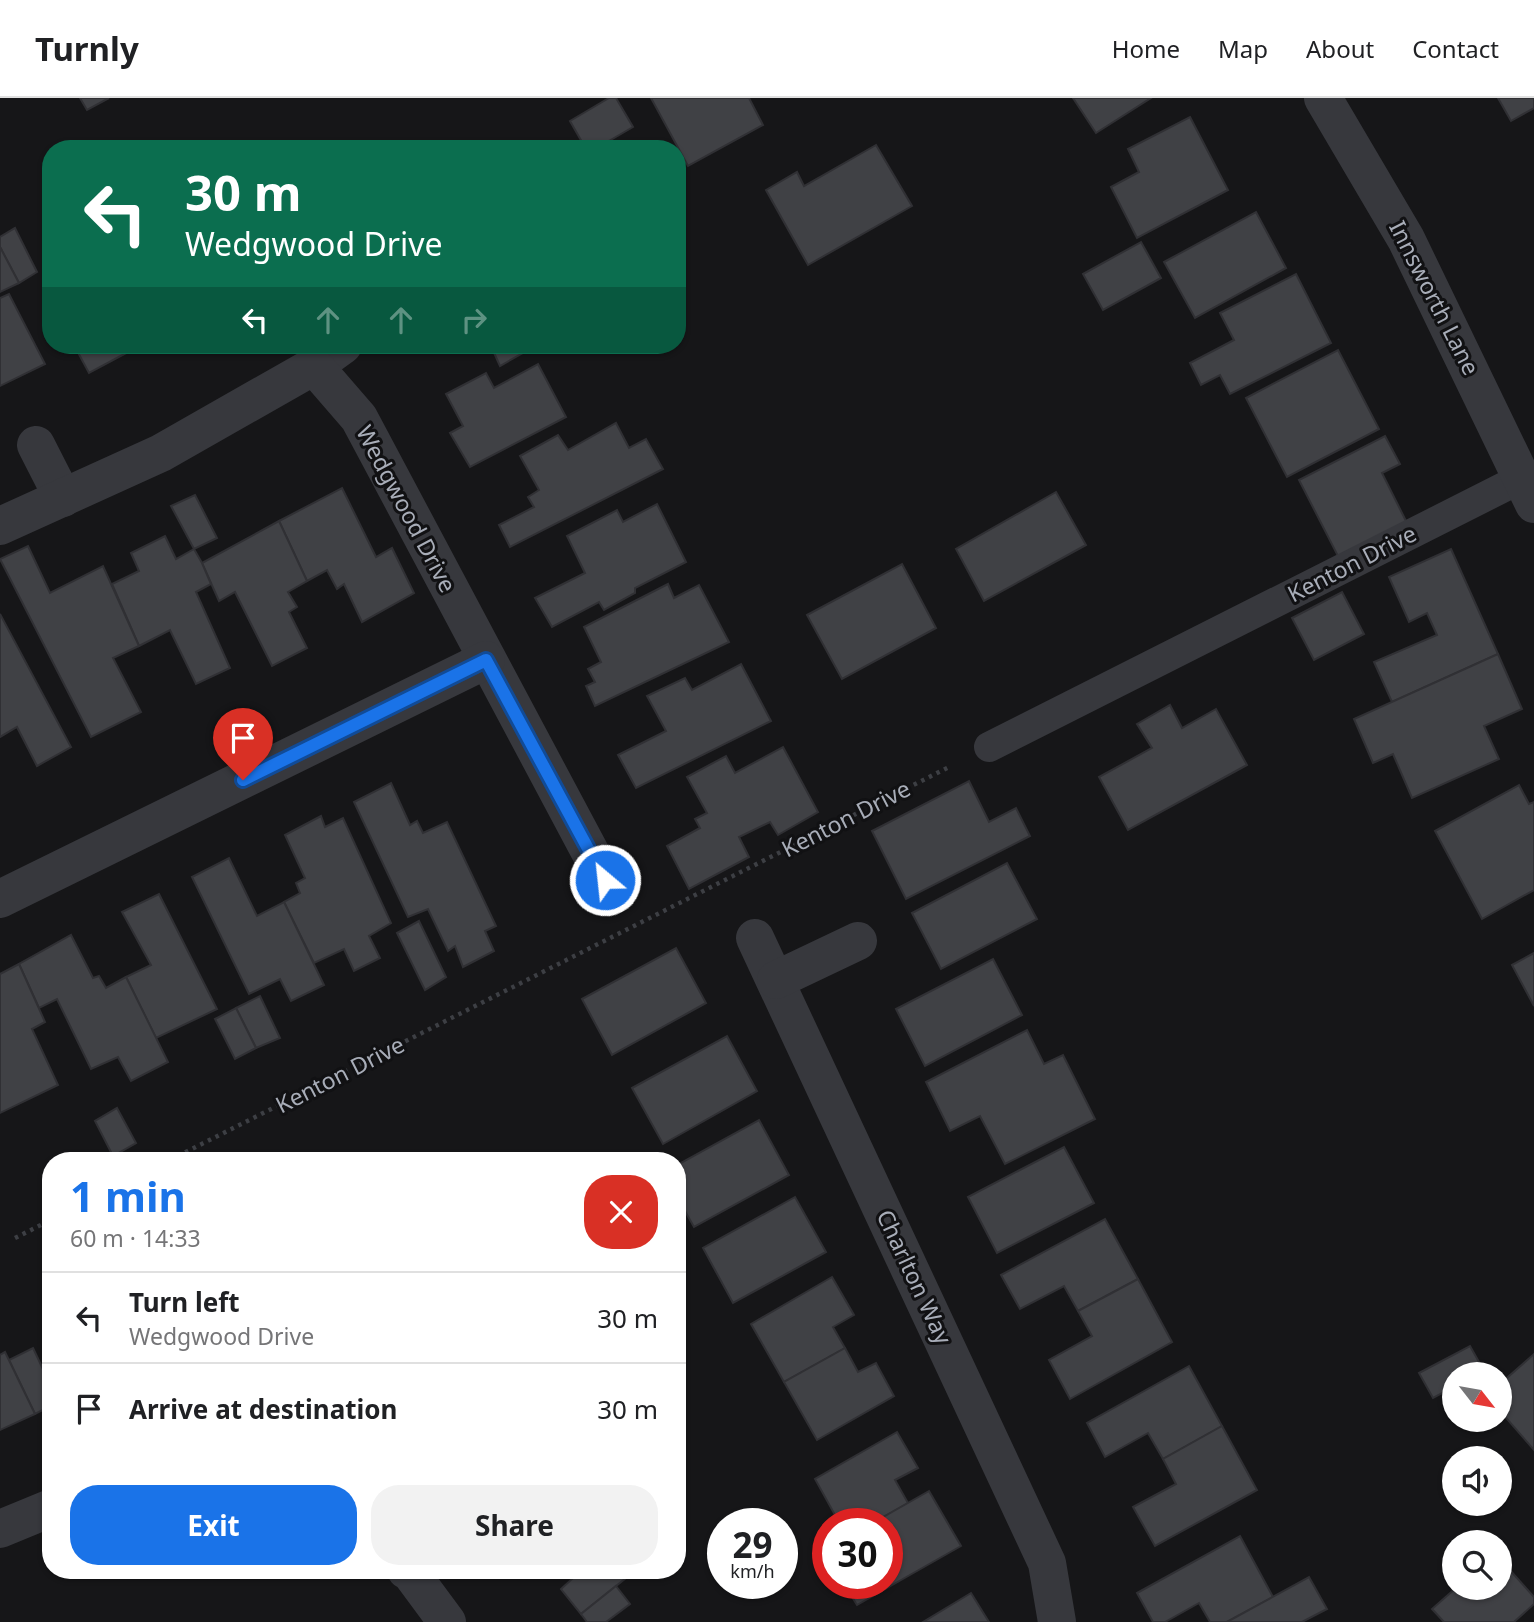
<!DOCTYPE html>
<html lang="en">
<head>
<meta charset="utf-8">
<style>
  :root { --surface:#fff; --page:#f2f2f2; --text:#202124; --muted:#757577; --line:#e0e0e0; --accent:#1a73e8 }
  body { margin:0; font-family:"Noto Sans",sans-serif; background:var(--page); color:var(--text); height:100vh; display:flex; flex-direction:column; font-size:26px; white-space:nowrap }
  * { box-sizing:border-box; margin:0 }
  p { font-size:23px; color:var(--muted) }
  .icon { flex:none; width:38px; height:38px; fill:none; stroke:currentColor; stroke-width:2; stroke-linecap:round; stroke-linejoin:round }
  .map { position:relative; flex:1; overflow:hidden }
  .details { position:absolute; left:42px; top:1054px; width:644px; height:427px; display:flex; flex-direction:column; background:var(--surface); border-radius:28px; box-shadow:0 2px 5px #0004 }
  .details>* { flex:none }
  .top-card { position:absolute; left:42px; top:42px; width:644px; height:214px; border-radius:28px; box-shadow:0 2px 5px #0004; background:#0b6e4f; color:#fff; overflow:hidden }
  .needle { width:46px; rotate:121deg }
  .tools { position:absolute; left:1442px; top:1264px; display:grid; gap:14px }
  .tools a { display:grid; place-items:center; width:70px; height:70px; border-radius:50%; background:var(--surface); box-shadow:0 2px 5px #0004; font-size:35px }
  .speed { position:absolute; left:707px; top:1410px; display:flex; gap:14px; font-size:35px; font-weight:700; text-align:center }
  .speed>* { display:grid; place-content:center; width:91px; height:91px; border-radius:50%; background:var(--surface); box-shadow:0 2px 5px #0004; line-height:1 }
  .speed small { font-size:18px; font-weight:400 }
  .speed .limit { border:10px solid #d22; background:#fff; color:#111 }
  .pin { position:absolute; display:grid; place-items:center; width:60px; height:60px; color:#fff; margin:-72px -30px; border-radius:50% 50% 50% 0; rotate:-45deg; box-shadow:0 0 7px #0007 }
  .pin .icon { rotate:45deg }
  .me { position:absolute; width:77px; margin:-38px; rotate:332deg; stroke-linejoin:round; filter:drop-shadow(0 0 5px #0008) }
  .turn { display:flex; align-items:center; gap:24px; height:147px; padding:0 28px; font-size:32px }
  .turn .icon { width:91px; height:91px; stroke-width:2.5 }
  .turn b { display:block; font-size:49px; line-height:60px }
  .lanes { display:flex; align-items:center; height:66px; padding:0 28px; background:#0003; justify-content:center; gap:35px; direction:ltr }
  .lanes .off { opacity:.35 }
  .round { display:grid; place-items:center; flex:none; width:74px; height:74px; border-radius:28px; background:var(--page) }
  .headline { display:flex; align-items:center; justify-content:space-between; height:119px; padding:0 28px }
  h1 { font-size:42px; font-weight:700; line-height:52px; color:var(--accent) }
  .cta { display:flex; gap:14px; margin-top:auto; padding:14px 28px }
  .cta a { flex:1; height:80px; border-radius:28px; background:var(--accent); color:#fff; font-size:28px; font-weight:700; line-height:80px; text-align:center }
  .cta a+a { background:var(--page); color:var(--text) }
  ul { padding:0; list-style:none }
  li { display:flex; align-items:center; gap:21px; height:91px; padding:0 28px; border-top:2px solid var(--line) }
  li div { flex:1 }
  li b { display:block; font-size:26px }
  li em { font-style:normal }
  header { display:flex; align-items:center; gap:42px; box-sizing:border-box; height:98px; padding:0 35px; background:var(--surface); border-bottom:2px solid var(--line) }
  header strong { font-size:33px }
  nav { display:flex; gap:38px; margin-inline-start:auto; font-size:24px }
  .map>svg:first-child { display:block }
  .building { fill:#404145; stroke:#303034; stroke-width:2 }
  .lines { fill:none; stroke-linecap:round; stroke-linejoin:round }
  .path { stroke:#3d3f44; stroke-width:4.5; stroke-dasharray:3.5 5; stroke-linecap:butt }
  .service { stroke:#37383d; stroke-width:30 }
  .minor { stroke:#37383d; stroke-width:38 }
  .tertiary { stroke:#37383d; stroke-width:38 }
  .route-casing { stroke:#114b97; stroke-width:18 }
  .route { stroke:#1a73e8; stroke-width:12 }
  .labels { text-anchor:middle; stroke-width:6; stroke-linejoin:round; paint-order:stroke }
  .street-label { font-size:23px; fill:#a8adb8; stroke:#111113 }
</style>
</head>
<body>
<header>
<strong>Turnly</strong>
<nav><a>Home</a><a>Map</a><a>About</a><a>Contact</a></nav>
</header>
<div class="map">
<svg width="1534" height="1524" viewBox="0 0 1534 1524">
  <rect width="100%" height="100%" fill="#161618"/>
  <g class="building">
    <polygon points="80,0 109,0 87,12"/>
    <polygon points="609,0 616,0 633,29 595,51 586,51 570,23"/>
    <polygon points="651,0 749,0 763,27 688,68"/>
    <polygon points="1073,0 1151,0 1096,35"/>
    <polygon points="1498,0 1534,0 1534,10 1511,23"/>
    <polygon points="1190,19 1228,92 1137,140 1111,89 1139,74 1128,51"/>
    <polygon points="876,47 912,108 808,167 766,92 797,74 804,88"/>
    <polygon points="1256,114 1286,170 1195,220 1164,164"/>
    <polygon points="15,130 37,174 19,185 0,149 0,139"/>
    <polygon points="1141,144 1161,180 1103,212 1083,176"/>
    <polygon points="0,149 19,185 0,194"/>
    <polygon points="1296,176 1331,245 1230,296 1220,277 1201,287 1190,265 1234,242 1220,215"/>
    <polygon points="9,196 45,266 0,288 0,200"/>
    <polygon points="74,247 127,247 130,253 89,275"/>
    <polygon points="494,247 537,247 500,268 491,248"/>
    <polygon points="1338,252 1379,331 1287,379 1246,300"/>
    <polygon points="538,266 566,319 470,369 450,335 463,328 446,296 486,275 494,290"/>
    <polygon points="616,325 629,350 646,341 663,371 510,449 499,427 534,409 528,399 539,392 520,358 558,337 568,352"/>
    <polygon points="1385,338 1400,366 1382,375 1408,427 1340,462 1299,382"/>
    <polygon points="342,390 376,459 392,450 414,495 362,524 344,486 337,491 327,472 307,483 279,423"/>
    <polygon points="1056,394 1086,447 984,503 956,451"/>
    <polygon points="195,397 217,440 194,451 171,408"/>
    <polygon points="657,406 686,464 635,490 635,495 604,512 599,504 552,529 535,500 585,475 567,438 617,412 623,424"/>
    <polygon points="279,423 307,483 288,494 297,509 289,514 307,550 272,568 235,494 219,503 202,465"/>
    <polygon points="165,438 176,461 194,451 202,465 211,486 196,494 230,570 196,586 170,532 139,548 112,486 139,473 131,455"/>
    <polygon points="28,448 50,495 103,468 139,548 113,560 141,614 91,639 0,461"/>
    <polygon points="1451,451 1498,556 1392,604 1374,564 1437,537 1427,515 1409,524 1389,479"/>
    <polygon points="902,466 936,530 842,581 807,517"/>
    <polygon points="668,486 674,500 699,487 729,544 595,608 586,588 595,584 588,571 601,564 584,529"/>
    <polygon points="1342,494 1364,536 1314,562 1292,520"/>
    <polygon points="0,516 71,649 37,668 17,629 0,639"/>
    <polygon points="1498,556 1522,611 1484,628 1499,661 1412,700 1393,656 1373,665 1354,621"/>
    <polygon points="741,566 771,623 636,690 618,657 666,633 647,598 685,580 692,592"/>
    <polygon points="1170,607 1182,630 1216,611 1247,667 1128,732 1099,679 1152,650 1137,626"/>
    <polygon points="783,649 818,714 778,737 770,724 739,739 749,759 689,791 667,748 700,730 695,721 707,715 687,679 726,658 735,675"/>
    <polygon points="969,683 989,724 1016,710 1030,738 906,801 872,733"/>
    <polygon points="391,685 410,727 417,723 423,735 447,724 496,828 485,833 494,853 463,869 455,848 448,853 428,811 408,819 354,704"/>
    <polygon points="1519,687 1529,706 1534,704 1534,792 1482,821 1435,733"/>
    <polygon points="321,718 325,729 343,720 391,825 369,838 380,860 354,873 344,851 314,865 284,804 300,795 296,785 305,780 285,737"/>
    <polygon points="229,760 257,818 284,804 324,887 291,903 280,881 249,896 192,779"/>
    <polygon points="1007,765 1037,821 941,871 912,815"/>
    <polygon points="159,796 217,911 156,940 126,879 151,867 122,814"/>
    <polygon points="419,823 446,879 425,892 397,835"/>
    <polygon points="71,837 93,880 99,878 106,890 126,879 168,964 131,983 118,959 91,971 57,901 39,910 19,866"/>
    <polygon points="676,850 706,905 612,957 582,901"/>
    <polygon points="1534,855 1534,908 1512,867"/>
    <polygon points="993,861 1022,917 925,968 896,911"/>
    <polygon points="19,866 45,924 32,931 58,987 0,1015 0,876"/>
    <polygon points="260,898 280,940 256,950 236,910"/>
    <polygon points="236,910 256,950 235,961 215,921"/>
    <polygon points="1027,932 1044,966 1063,957 1095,1021 1005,1066 980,1018 950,1033 926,984"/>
    <polygon points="727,938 757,993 663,1046 632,990"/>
    <polygon points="117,1010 136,1045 113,1058 95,1023"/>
    <polygon points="759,1022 789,1077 694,1129 677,1099 677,1067"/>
    <polygon points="1064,1049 1094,1105 997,1155 968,1099"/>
    <polygon points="795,1099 826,1154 733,1205 703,1150"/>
    <polygon points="1105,1121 1138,1181 1078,1213 1064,1188 1020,1211 1001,1177"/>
    <polygon points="832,1179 854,1217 833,1229 845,1250 784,1284 751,1226"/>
    <polygon points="1138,1181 1172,1244 1070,1301 1049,1262 1092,1238 1078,1213"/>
    <polygon points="1470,1248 1484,1273 1479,1276 1454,1276 1454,1289 1433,1300 1419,1275"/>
    <polygon points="33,1250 51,1288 51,1308 35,1316 9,1262"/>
    <polygon points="845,1250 858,1274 876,1265 894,1298 817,1342 784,1284"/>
    <polygon points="5,1254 35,1316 0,1332 0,1257"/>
    <polygon points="1534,1256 1534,1352 1500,1313 1500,1286"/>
    <polygon points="1189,1268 1222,1328 1163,1361 1148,1335 1105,1359 1087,1325"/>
    <polygon points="1222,1328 1257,1392 1155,1448 1133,1409 1176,1386 1163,1361"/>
    <polygon points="897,1334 918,1370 895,1382 908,1405 871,1426 840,1426 815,1381"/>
    <polygon points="929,1393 961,1448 857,1507 844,1486 887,1486 887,1426 871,1426"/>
    <polygon points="1240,1438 1273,1499 1227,1524 1210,1524 1199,1505 1165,1524 1153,1524 1137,1495"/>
    <polygon points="1500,1461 1534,1499 1534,1506 1514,1524 1444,1524 1432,1511 1457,1489 1500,1489"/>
    <polygon points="564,1472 636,1472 581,1516 561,1491 572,1481"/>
    <polygon points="1309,1479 1327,1511 1302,1524 1227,1524"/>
    <polygon points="616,1488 630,1506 606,1524 587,1524 581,1516"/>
    <polygon points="971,1495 989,1524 923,1524"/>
  </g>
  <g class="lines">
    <g class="path">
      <polyline points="170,1062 951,668"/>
      <polyline points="15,1140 51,1122"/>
    </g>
    <polyline class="service" points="989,649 1522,380"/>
    <g class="minor">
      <polyline points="314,268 343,247"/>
      <polyline points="36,347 63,400"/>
      <polyline points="0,428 161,355 314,268 359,320 605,782"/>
      <polyline points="0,801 486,562"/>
      <polyline points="755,840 1047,1465 1057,1524"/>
      <polyline points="776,882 858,843"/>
      <polyline points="0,1431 51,1410"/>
      <polyline points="406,1472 410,1474 447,1524"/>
    </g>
    <polyline class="tertiary" points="1323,0 1406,141 1534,406"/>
  </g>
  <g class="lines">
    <g class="route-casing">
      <polyline id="route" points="243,682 486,562 605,782"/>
    </g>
    <use href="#route" class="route"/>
  </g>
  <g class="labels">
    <g class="street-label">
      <text transform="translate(1434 200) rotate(63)" y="8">Innsworth Lane</text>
      <text transform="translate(406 411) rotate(62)" y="8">Wedgwood Drive</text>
      <text transform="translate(1352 466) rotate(-27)" y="8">Kenton Drive</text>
      <text transform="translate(846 721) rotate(-27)" y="8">Kenton Drive</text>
      <text transform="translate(340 977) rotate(-27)" y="8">Kenton Drive</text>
      <text transform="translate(914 1179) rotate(65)" y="8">Charlton Way</text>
    </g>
  </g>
</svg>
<div class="tools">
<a><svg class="needle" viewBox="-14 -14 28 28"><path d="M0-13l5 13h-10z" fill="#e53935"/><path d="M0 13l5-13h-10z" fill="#757577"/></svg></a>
<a><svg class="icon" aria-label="sound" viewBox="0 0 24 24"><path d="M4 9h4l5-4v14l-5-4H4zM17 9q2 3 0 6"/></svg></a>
<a><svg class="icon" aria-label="search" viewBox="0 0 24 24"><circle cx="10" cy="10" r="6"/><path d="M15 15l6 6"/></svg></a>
</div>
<div class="speed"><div>29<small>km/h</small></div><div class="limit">30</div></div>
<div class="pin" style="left:243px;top:682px;background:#d93025"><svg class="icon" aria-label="arrive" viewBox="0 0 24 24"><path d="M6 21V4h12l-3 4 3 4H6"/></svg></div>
<svg class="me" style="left:605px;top:782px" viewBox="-20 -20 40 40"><circle r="17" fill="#1a73e8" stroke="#fff" stroke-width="3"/><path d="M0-11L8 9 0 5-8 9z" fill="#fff"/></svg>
<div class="top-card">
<div class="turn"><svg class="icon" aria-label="left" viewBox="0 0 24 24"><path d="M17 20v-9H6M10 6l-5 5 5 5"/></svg><div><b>30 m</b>Wedgwood Drive</div></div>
<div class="lanes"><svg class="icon" aria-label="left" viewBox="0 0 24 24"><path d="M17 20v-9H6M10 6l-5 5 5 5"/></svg><svg class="icon off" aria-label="ahead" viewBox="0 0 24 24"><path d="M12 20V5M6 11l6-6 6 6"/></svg><svg class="icon off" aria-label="ahead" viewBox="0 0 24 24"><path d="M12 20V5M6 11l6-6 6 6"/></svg><svg class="icon off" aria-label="right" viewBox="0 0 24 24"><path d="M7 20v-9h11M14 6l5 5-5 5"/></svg></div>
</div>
<section class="details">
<div class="headline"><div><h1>1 min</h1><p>60 m · 14:33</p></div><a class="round" style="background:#d93025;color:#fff"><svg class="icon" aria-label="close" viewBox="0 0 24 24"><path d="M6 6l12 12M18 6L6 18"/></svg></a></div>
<ul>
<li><svg class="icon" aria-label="left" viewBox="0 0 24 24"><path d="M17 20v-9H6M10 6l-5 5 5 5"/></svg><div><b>Turn left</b><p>Wedgwood Drive</p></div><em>30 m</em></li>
<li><svg class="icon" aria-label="arrive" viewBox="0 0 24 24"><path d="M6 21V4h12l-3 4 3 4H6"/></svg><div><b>Arrive at destination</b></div><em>30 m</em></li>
</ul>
<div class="cta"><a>Exit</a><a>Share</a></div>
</section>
</div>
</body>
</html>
